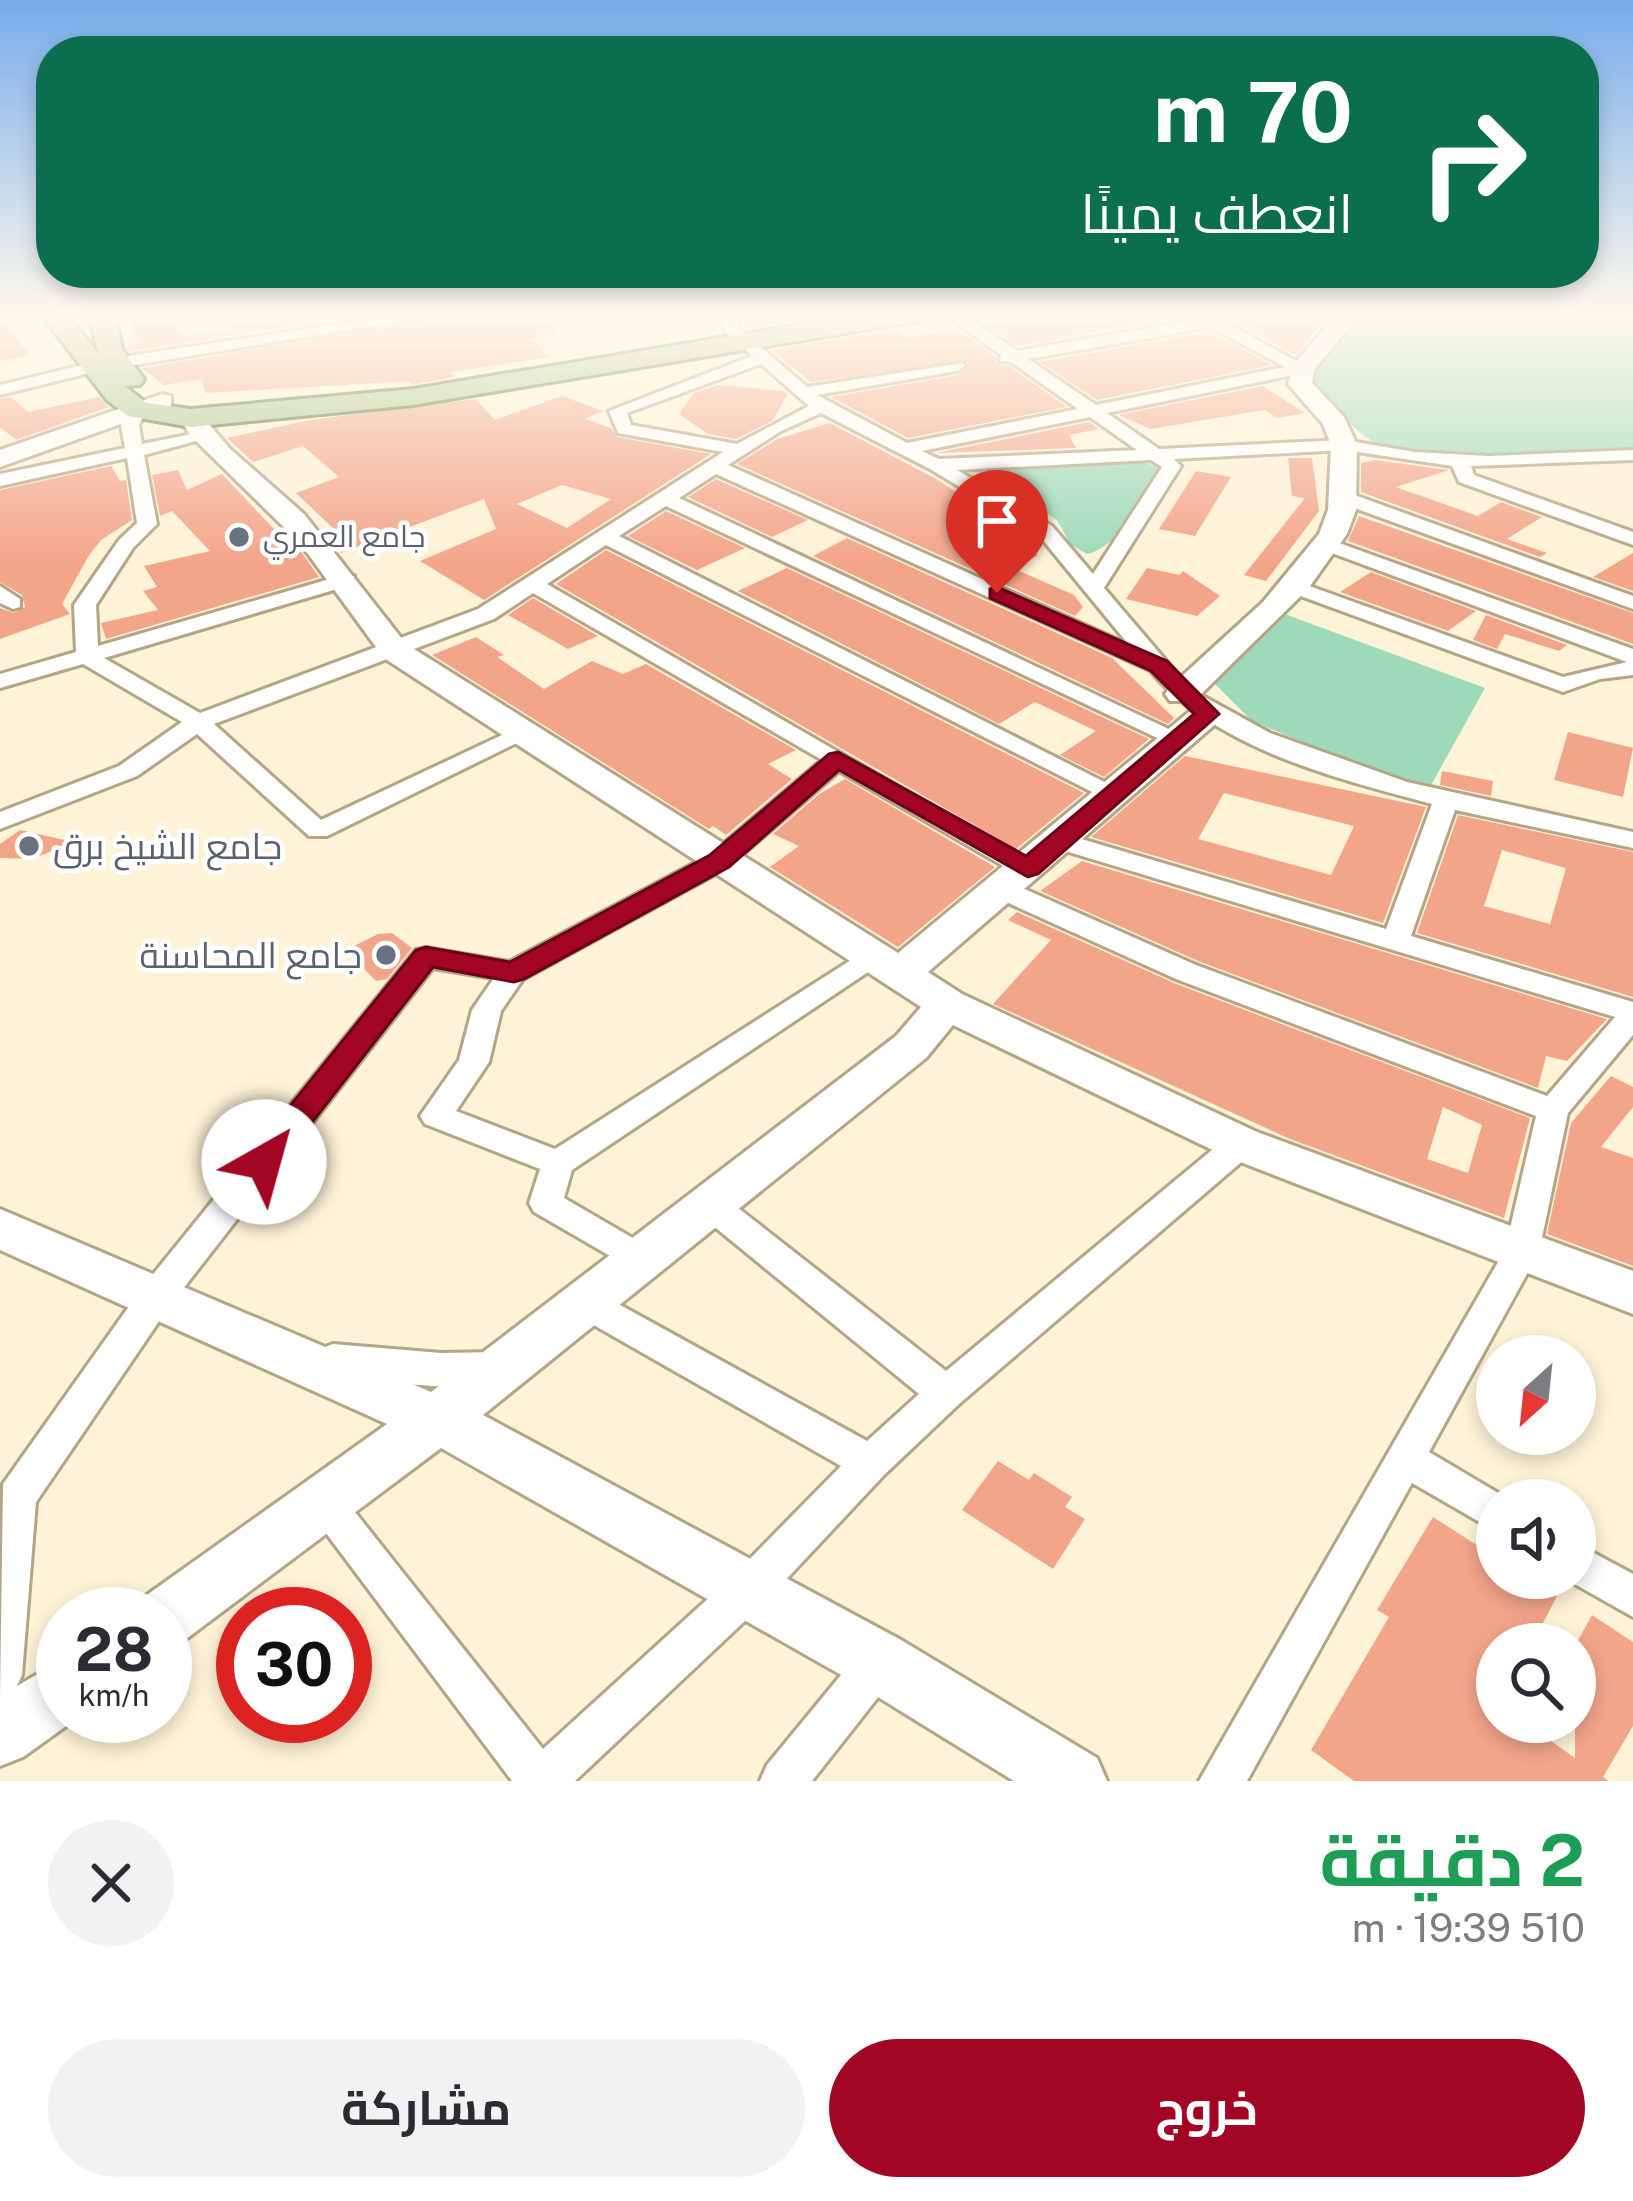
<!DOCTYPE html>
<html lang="ar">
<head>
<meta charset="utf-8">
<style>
  :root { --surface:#fff; --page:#f2f2f3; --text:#2b2b33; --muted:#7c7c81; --accent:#a30624 }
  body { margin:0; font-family:"Public Sans",Cairo,sans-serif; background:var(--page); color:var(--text); direction:rtl; height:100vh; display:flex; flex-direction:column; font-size:45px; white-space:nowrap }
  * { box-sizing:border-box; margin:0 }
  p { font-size:39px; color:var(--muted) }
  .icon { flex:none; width:66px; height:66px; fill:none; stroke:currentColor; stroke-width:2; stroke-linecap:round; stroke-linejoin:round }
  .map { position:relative; height:1781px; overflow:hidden; direction:ltr }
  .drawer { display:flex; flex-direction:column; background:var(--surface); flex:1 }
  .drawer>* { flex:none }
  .hud { position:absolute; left:36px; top:36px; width:1563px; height:252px; border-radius:48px; box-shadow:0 6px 18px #0003; direction:rtl; background:#0b6e4f; color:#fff; overflow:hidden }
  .needle { width:78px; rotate:207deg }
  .controls { position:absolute; left:1476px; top:1335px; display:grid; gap:24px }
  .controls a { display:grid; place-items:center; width:120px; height:120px; border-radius:50%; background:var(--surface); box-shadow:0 6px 18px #0003; font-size:60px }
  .speed { position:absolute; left:36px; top:1587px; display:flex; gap:24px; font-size:60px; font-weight:700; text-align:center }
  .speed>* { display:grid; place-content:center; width:156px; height:156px; border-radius:50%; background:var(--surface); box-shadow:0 6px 18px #0003; line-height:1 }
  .speed small { font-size:30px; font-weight:400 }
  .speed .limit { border:18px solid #d22; background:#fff; color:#111 }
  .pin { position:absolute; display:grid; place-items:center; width:102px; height:102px; color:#fff; margin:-123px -51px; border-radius:50% 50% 50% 0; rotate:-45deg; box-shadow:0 0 12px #0007 }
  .pin .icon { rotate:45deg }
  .me { position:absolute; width:132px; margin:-66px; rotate:38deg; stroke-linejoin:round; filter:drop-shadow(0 0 9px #0008) }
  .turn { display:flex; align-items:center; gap:42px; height:252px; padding:0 48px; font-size:54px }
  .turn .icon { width:156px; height:156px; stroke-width:2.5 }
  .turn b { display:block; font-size:84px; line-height:102px }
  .round { display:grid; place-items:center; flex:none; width:126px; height:126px; border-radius:63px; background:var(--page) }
  .summary { display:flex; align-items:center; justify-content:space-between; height:204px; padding:0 48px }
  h1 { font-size:72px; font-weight:700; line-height:90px; color:#1e9e55 }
  .cta { display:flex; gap:24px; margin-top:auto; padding:24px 48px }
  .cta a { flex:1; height:138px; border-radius:72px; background:var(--accent); color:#fff; font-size:48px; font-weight:700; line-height:138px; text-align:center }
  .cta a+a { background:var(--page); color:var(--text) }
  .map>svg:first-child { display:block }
  .green { fill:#9ddab9 }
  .building { fill:#f3a58a; fill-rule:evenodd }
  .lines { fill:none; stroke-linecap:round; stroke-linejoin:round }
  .street-casing { stroke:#b3a585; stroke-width:6 }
  .secondary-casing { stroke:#b3a585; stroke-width:6 }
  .primary-casing { stroke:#4d6e2a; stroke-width:6 }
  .street { fill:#fff; fill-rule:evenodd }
  .secondary { fill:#fff; fill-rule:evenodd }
  .primary { fill:#a7c78c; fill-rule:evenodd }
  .route { fill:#a30624; stroke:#6a0417; stroke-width:3 }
  .worship-dot { fill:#6b7280; stroke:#fff; stroke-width:4.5 }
  .labels { text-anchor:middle; stroke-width:9; stroke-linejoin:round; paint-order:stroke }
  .far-worship-label { font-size:30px; fill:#5b616d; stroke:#fff; text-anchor:start }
  .worship-label { font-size:36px; fill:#5b616d; stroke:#fff; text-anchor:start }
</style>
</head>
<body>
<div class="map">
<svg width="1633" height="1781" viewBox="0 0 1633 1781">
  <rect width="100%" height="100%" fill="#fef2d7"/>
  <g class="green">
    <path d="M1360 313H1633V450C1574 457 1434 465 1381 445 1363 438 1350 423 1337 410 1325 398 1314 390 1311 373Z"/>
    <path d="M1134 459 1158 467C1145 497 1120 547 1087 554L1071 545 1057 520 984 474 994 466Z"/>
    <polygon points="1282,613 1485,688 1430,787 1397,781 1252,721 1214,683"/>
  </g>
  <g class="building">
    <polygon points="224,313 379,313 129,351 126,347 138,344 131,320 172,314 182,337 232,330"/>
    <polygon points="471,313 540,313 558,332 530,338 548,357 451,372 455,377 412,385 410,381 206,393 201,379 164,385 142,368"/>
    <polygon points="738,313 839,313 747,329"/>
    <polygon points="1096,313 1200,313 1018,346 986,324 1025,317 1036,324"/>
    <polygon points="1273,313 1329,313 1296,355 1240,325"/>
    <polygon points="0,317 29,355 0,361"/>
    <polygon points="895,329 906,338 958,329 996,357 996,364 1009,366 1067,407 908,438 831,397 958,375 969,367 967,361 811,382 772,350"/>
    <polygon points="1210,332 1272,365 1097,400 1040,362"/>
    <polygon points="718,385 785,391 788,394 772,421 736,439 708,434 679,414 694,393"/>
    <polygon points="1263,386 1305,413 1277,418 1265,410 1151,429 1118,415"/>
    <path d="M562 396 603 411 585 419 611 428 617 437 711 454 484 600 420 561 496 529 484 499 341 553 327 535 337 532 296 493 339 477 303 446 253 462 227 438 310 420 475 399 495 420ZM562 485 611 499 567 528 517 504Z"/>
    <polygon points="12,397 28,412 99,397 109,407 16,440 0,427 0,399"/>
    <polygon points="1089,422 1099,429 1069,435 1076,448 936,453"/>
    <polygon points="830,423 938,480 987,513 997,514 1038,555 1015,569 1074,595 1083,607 1075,616 737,464 777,439"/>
    <polygon points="1288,458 1312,458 1319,511 1266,581 1244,575 1305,498 1292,496"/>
    <polygon points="1375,460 1449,470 1396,487 1478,516 1501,502 1542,517 1507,539 1547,553 1540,557 1361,492 1361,463"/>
    <polygon points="111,466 120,481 126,480 132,520 101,540 88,557 62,604 70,614 0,639 0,608 14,613 25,607 22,595 0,582 0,490"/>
    <polygon points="178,470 187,490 222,474 291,547 297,546 319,577 106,639 101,623 158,610 143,591 157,587 144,566 210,551 172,511 160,516 152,475"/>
    <polygon points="1196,471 1231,477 1195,536 1159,529"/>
    <polygon points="716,479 808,520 772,537 688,497"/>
    <polygon points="666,511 745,548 697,570 628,536"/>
    <polygon points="1359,516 1633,613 1633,644 1348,541"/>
    <polygon points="847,538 1112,658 1174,718 1168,724 813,556"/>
    <polygon points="606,550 1084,793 1016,849 556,584"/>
    <polygon points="1633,553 1633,591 1593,577"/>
    <polygon points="787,568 1149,739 1104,777 1060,755 1096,731 1035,702 999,724 738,591"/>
    <polygon points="1147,568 1180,575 1183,571 1220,596 1197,616 1126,599"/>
    <polygon points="1371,572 1476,611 1448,631 1340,592"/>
    <polygon points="533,598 598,636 568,649 508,615"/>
    <polygon points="1486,615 1567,645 1559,651 1505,634 1497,649 1473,640"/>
    <polygon points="476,637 504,655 497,657 544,689 592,661 623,674 646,664 796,750 768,764 792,779 726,835 713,826 709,829 432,655"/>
    <polygon points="1568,732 1633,748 1623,797 1554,780"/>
    <path d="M1185 756 1426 807 1383 923 1091 837ZM1224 793 1354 826 1331 875 1198 839Z"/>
    <polygon points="1442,771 1493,781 1491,796 1440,785"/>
    <polygon points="845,779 995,867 898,947 770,867 799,846 773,834 818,795"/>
    <path d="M1458 815 1633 852V997L1417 933ZM1502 850 1566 868 1550 924 1484 906Z"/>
    <polygon points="20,830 74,842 32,859 0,858 0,844"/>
    <polygon points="1082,861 1607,1019 1567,1061 1546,1056 1538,1088 1198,961 1040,891"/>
    <path d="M1017 912 1174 983 1530 1118 1504 1218 1290 1139 993 1004 1051 940 1008 920ZM1443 1107 1482 1125 1468 1173 1427 1159Z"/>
    <polygon points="392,933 412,948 387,979 376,981 346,950 378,934"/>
    <polygon points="1611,1076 1633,1087 1633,1107 1601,1147 1633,1158 1633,1266 1547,1234 1571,1123"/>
    <polygon points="998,1461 1029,1480 1034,1473 1072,1497 1065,1507 1085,1519 1053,1569 962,1510"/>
    <polygon points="1433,1517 1497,1558 1497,1578 1529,1578 1557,1596 1532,1644 1497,1644 1497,1722 1524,1722 1575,1758 1575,1646 1592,1615 1633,1642 1633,1726 1603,1777 1609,1781 1354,1781 1311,1750 1389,1617 1377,1610"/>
  </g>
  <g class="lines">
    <g class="street-casing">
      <g id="street">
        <polygon points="412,313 452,313 116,368 108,363 116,358"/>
        <path d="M718 313H733L739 328 807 387 963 363 965 366 957 371 817 395 907 443 1078 409 1011 362 1000 361 1001 355 944 313H962L1017 351 1200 319 1207 313H1269L1228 324 1292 359 1311 363 1308 372 1107 413 1159 449 1344 440 1415 452 1488 456 1633 450V460L1471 466 1474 475 1633 532V545L1459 482 1452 466 1344 450 1174 459 1181 466 1104 588 1190 689 1270 733 1407 782 1633 832V848L1455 810 1411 936 1633 1002V1035L1568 1113 1539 1252 1429 1452 1510 1500H1497V1532L1412 1483 1247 1781H1199L1505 1250 1536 1116 1176 979 993 896 990 890 1003 882 1013 884 1196 965 1547 1096 1615 1017 1052 847 1048 841 1052 835 1061 833 1386 929 1432 804C1335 778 1216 749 1150 670L716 474 679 498 1192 740 1188 745H1172L666 506 619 536 1130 795 1126 800H1108L606 545 547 584 1041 869 1037 875H1019L839 771 728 867 523 979 501 1011 489 1062 456 1111 555 1149 862 953 872 951 886 960 572 1170 564 1198 655 1251 660 1261 655 1271 643 1275 534 1212 529 1203 540 1169 425 1124 420 1116 459 1060 472 1010 494 978 433 968 168 1308 36 1502 22 1675 15 1690 0 1697 3 1484 142 1288 416 950 426 948 509 962 710 855 822 760 533 593 494 619 214 724 321 820 515 729 523 727 535 734 327 836H309L197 734 137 776 0 829V812L119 766 182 722 83 664 0 688V674L76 652 74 605 119 540 137 523 127 458 0 486V474L125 448 121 425 132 406 138 405 147 410 139 425 142 444 202 432 211 437 144 455 157 524 133 548 96 605 98 646 340 576H354V584L104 658 200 713 478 609 723 452 618 433 609 411 752 356 727 333ZM1211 327 1285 367 1096 405 1028 359ZM761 364 809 406 737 444 631 425 627 413ZM821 413 930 469 1038 534 1129 645 728 465 781 431ZM1090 417 1137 450 939 459 922 451ZM1151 460 1162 467 1093 574 1052 526 957 470Z"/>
        <polygon points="95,362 103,367 101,370 0,395 0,385"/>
        <polygon points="1335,493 1349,493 1633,596 1633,609 1335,501"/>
        <polygon points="1328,539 1633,649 1633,675 1600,679 1563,692 1284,590 1284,582 1298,582 1563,677 1627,662 1321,549 1321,541"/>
        <polygon points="0,586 20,599 20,607 13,609 0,603"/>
        <polygon points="1241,1132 1252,1135 1257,1144 1252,1153 959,1404 884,1475 764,1603 575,1781 512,1781 305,1505 311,1492 325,1487 339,1492 543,1749 734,1575 841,1466 576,1315 571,1305 576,1295 589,1290 602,1295 867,1441 919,1394 700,1215 695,1206 700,1197 712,1193 724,1197 946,1371 1230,1135"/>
        <path d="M333 1344 441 1353 499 1352 512 1357 517 1368 512 1379C464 1396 384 1380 333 1376L320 1371 315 1360 320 1349Z"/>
        <polygon points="1575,1543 1633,1574 1633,1617 1564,1578 1575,1578"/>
        <polygon points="879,1641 894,1647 900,1662 894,1677 812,1781 760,1781 767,1765 864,1647"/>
      </g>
    </g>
    <g class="secondary-casing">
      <g id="secondary">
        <polygon points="1338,313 1361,313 1314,370 1312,383 1344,417 1357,445 1356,510 1347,534 1308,589 1194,701 1170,701 1165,694 1170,687 1263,602 1319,534 1328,510 1331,445 1323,424 1288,384 1294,364"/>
        <polygon points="162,394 171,396 171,406 0,467 0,450"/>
        <polygon points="191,411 200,413 229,448 304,514 406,644 898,953 1195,707 1219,707 1224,714 1219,721 928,972 962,994 1257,1132 1633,1271 1633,1314 1225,1156 953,1025 926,1058 483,1415 901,1640 1097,1758 1107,1781 1014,1781 857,1684 441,1448 186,1639 165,1648 165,1614 136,1614 144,1597 387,1424 0,1250 0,1209 431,1392 896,1036 921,1007 384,658 300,543 191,436 179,418"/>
        <polygon points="63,1659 63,1716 80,1716 23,1757 0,1766 0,1696"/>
      </g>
    </g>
    <g class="primary-casing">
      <polygon id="primary" points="40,313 66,313 98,353 89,313 115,313 122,349 144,379 140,385 125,386 146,403 191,409 413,389 869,313 930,313 918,321 413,405 191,427 128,416 107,400"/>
    </g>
    <use href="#street" class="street"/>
    <use href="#secondary" class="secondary"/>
    <use href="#primary" class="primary"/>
  </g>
  <linearGradient id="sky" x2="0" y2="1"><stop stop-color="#77acea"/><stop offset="0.56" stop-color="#fff9ed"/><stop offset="1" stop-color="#fff9ed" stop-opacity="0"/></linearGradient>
  <rect width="1633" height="563" fill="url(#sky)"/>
  <polygon class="route" points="997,587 1167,661 1219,714 1038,874 1028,877 839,770 729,867 524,979 514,982 433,967 275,1170 264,1174 252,1170 247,1162 252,1153 416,950 426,947 510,962 710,855 829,754 838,752 1026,856 1194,714 1151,671 990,598 990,589"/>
  <g class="worship-dot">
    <circle cx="239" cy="537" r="12"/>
    <circle cx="29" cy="846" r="12"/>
    <circle cx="386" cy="955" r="12"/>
  </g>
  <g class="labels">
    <g class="far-worship-label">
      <text x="263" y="547">جامع العمري</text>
    </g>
    <g class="worship-label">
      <text x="53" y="859">جامع الشيخ برق</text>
      <text x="362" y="968" text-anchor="end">جامع المحاسنة</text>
    </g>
  </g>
</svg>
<div class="controls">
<a><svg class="needle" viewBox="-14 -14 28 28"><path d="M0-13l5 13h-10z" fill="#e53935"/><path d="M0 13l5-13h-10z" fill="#7c7c81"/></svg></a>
<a><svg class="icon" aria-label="sound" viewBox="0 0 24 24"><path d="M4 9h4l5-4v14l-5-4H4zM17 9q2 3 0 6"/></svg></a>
<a><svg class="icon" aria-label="search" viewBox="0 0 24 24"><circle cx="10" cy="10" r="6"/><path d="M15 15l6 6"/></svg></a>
</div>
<div class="speed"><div>28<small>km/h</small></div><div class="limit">30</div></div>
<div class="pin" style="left:997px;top:593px;background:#d93025"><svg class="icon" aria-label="arrive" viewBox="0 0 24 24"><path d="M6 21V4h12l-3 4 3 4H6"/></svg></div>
<svg class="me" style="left:264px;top:1162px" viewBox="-20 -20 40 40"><circle r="19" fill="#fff"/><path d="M0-13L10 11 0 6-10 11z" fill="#a30624"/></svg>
<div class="hud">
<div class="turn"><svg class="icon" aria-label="right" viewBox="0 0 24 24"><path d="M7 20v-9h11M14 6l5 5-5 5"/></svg><div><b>70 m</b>انعطف يمينًا</div></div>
</div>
</div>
<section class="drawer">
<div class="summary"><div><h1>2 دقيقة</h1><p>510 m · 19:39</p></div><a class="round"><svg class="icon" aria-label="close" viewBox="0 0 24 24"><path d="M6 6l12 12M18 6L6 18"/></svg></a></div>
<div class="cta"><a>خروج</a><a>مشاركة</a></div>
</section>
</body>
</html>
